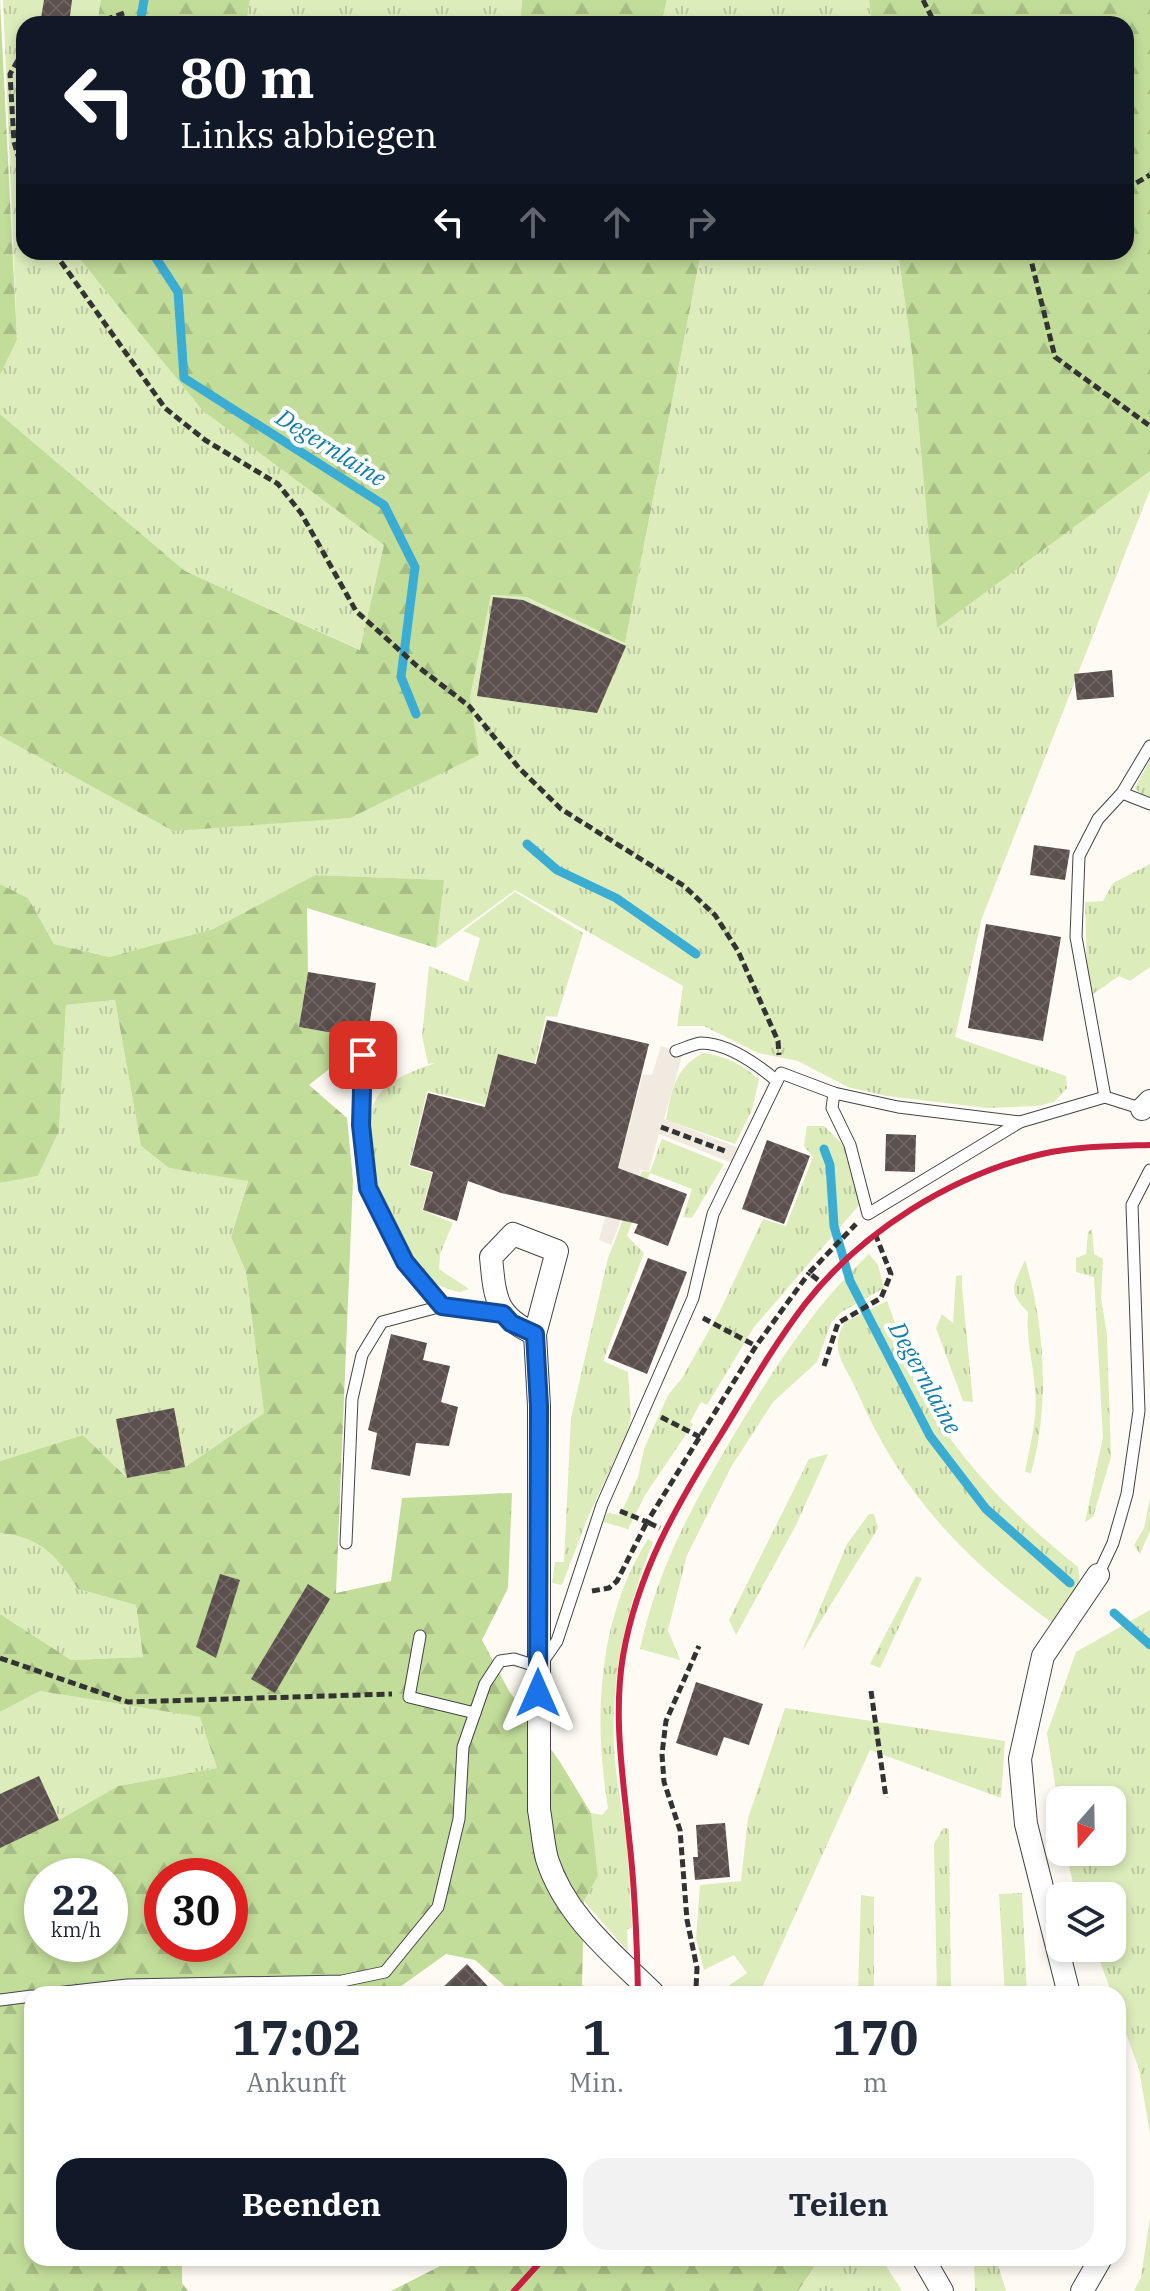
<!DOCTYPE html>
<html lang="de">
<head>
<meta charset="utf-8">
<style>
  :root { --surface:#fff; --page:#f2f2f3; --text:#1f2937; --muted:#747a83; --accent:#111827 }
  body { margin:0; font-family:"IBM Plex Serif",serif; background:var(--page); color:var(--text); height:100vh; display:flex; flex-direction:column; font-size:30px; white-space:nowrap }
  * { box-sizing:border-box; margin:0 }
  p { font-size:26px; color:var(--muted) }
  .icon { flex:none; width:44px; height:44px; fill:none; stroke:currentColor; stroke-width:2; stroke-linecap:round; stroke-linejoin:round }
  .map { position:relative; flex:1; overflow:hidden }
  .sheet { position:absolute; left:24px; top:1986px; width:1102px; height:280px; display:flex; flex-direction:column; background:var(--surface); border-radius:24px; box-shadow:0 4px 12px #0003 }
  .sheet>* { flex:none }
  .banner { position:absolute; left:16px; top:16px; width:1118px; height:244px; border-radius:24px; box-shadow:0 4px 12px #0003; background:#111827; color:#fff; overflow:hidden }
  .needle { width:52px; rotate:200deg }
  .tools { position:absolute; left:1046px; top:1786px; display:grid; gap:16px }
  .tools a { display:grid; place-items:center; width:80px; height:80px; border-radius:16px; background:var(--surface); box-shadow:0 4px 12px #0003; font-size:40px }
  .speed { position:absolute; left:24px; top:1858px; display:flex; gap:16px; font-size:40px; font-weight:700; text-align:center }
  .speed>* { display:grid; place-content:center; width:104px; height:104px; border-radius:50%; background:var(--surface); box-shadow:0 4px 12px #0003; line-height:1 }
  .speed small { font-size:20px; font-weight:400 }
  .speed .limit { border:12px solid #d22; background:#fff; color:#111 }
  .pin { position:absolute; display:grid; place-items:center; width:68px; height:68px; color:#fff; margin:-34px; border-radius:16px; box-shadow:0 4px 12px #0006 }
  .me { position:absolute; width:88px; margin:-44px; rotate:0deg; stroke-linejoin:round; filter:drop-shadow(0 0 6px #0008) }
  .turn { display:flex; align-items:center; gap:28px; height:168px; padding:0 32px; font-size:36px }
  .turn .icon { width:104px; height:104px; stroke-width:2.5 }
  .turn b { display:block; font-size:56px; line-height:68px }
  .lanes { display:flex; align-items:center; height:76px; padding:0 32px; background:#0003; justify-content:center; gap:40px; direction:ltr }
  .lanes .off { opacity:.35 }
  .eta { display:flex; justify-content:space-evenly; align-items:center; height:136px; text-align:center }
  .eta b { font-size:48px; font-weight:700; line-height:56px }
  .cta { display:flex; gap:16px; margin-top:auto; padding:16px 32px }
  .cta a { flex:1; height:92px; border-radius:24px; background:var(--accent); color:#fff; font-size:32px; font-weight:700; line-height:92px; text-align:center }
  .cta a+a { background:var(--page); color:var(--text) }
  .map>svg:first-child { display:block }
  .grass { fill:url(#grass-tufts) }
  .forest { fill:url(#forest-firs); fill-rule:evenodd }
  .plaza { fill:#f1eae1 }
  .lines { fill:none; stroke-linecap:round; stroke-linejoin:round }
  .stream { stroke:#3badd2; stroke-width:9 }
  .building { fill:url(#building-cross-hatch) }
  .lane-casing { stroke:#444; stroke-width:13 }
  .street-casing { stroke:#444; stroke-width:24 }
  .path { stroke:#333; stroke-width:5; stroke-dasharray:8 4; stroke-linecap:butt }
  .lane { stroke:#fff; stroke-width:11 }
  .street { stroke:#fff; stroke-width:22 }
  .rail { stroke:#c72243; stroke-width:6 }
  .route-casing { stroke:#114b97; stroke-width:20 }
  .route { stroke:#1a73e8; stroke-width:14 }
  .labels { text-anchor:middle; stroke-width:8; stroke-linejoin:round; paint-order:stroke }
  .water-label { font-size:24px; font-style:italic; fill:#137ea9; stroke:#fff }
</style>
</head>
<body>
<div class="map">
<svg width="1150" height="2291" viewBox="0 0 1150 2291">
  <defs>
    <pattern id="grass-tufts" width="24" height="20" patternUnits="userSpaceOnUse" patternTransform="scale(2)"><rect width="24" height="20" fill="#dcecbb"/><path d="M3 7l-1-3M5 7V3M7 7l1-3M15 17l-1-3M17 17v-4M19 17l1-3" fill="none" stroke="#bcc9a0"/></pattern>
    <pattern id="forest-firs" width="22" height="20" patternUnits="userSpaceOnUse" patternTransform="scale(2)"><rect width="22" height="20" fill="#c2dd9a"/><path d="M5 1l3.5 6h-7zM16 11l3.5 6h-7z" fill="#a6bd84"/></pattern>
    <pattern id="building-cross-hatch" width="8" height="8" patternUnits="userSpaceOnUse" patternTransform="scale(2)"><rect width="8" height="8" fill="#5a4f4c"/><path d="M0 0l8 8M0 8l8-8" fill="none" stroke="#6d6462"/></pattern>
  </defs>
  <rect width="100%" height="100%" fill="#fffbf4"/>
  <g class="grass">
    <polygon points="3,0 101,0 97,24 24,24 24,252 74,252 203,411 385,544 361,650 185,571 0,414 0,375 17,340"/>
    <polygon points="250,0 522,0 520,24 246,24"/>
    <polygon points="667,0 869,0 872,24 661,24"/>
    <polygon points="701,252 898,252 912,353 937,627 1150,471 1150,490 982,918 955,1037 1066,1076 1067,1088 1054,1102 1037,1106 987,1108 887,1096 848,1087 798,1061 758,1053 704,1026 677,1026 683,986 515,890 436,948 443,880 315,875 213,929 111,957 54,944 28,898 0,884 0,736 173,831 470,698 491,595 525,597 625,643"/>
    <polygon points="1150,760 1150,797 1144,797 1135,788"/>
    <polygon points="1150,864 1150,967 1130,981 1119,976 1092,995 1087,971 1085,902 1103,901 1113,883"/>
    <path d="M515 892 583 933 557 1017 546 1016 535 1063 498 1055 485 1105 427 1091 409 1166 432 1173 422 1210 453 1223 440 1254 439 1269 469 1289 460 1292C446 1289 431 1283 422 1273 391 1242 348 1130 381 1092 393 1078 418 1069 435 1063L428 1064 422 1036 429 966 468 982 480 938 463 931Z"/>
    <polygon points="115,1000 141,1146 169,1168 248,1180 231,1237 246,1272 264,1413 185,1467 127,1478 83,1435 0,1461 0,1183 38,1176 59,1131 66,1005"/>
    <path d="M703 1053C726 1056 742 1064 759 1080L752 1110 735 1144 666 1120C672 1090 674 1069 703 1053Z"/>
    <polygon points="807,1126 824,1126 845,1147 860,1204 754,1327 707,1405 701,1402 690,1422 693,1424 645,1495 628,1529 603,1522 607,1513 620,1515 638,1477 644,1449 668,1395 682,1378 720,1311 763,1219 786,1226 813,1157 804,1146"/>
    <polygon points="662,1139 724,1164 692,1218 683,1217 692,1189 650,1173 627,1236 644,1253 603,1361 628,1372 631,1416 628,1431 588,1517 562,1585 552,1583 555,1562 564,1562 571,1418 608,1258 642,1171 650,1172"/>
    <polygon points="1092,1229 1094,1254 1103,1259 1101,1298 1107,1335 1111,1457 1093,1517 1085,1522 1103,1437 1094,1277 1076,1272 1076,1258 1086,1254 1088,1232"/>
    <path d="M869 1254 878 1265 884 1288 840 1313 831 1323 817 1362 773 1402 731 1467 687 1555 668 1630 680 1660 640 1649C657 1569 694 1502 735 1433 775 1367 813 1307 869 1254Z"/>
    <path d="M1025 1260C1045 1326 1050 1406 1031 1473L1025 1472C1030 1445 1038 1417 1035 1389 1033 1362 1026 1340 1028 1312 1006 1290 1014 1286 1025 1260Z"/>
    <polygon points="962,1275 962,1287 973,1402 963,1401 936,1328 942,1314 953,1323 956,1276"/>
    <path d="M887 1301C899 1331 907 1365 922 1393 960 1464 1016 1517 1078 1567 1084 1590 1067 1606 1054 1624 964 1560 899 1491 856 1389 845 1365 828 1350 845 1322Z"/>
    <polygon points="828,1454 796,1525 736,1635 729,1620 809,1459"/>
    <polygon points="1150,1498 1150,1531 1140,1554 1134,1545 1144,1528"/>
    <polygon points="869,1514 874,1514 878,1528 801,1653 847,1544"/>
    <path d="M0 1533C41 1537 58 1557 78 1589L136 1605 143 1657 71 1660 0 1614Z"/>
    <path d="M648 1539 653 1542C627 1607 611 1674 614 1745 615 1776 622 1806 626 1836 629 1867 630 1898 632 1928L627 1929 628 1952 584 1901 598 1876 591 1813 602 1815 608 1808C593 1718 598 1618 648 1539Z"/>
    <polygon points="916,1576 922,1578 880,1668 870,1664"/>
    <polygon points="1150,1610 1150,2133 1139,2069 1118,2011 1118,1994 1112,1994 1095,1948 1112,1948 1112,1896 1076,1896 1066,1852 1112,1852 1112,1800 1060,1800 1060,1816 1047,1733 1076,1652"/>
    <polygon points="40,1691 201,1717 217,1768 118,1786 59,1820 0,1794 0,1712"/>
    <polygon points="785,1708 1005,1741 1001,1798 870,1750 759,1994 717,1994 747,1973 734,1955 704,1970 696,1939 700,1885 741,1881 748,1818"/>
    <polygon points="943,1828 949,1829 951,1994 937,1994 934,1844"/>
    <polygon points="1022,1893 1027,1994 1005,1994 999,1894"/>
    <polygon points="861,1895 874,1897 874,1994 858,1994"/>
    <polygon points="1150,2218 1150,2291 1134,2291 1141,2277"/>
    <polygon points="807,2258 881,2258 902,2291 798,2291 814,2269"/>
    <polygon points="974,2258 996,2258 1006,2291 975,2291"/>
  </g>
  <g class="forest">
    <polygon points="0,0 17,340 0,375"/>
    <polygon points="101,0 250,0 246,24 97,24"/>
    <polygon points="522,0 667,0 661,24 520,24"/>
    <polygon points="869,0 1150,0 1150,471 937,628 912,353 898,252 1126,252 1126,24 872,24"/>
    <polygon points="74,252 701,252 625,643 526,597 491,595 470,698 479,755 350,818 173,831 0,736 0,414 185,571 360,650 384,545 203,411"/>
    <path d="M315 875 444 880 436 948 307 908 308 972 299 1027 367 1039 309 1085 347 1118 353 1180 336 1593 391 1581 402 1498 512 1493 508 1588 482 1640 509 1691 560 1762 591 1813 598 1876 584 1901 582 1985 594 1994H514L475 1960 446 1954 390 1994H32V2258H182V2283L188 2291H0V1794L39 1776 59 1820 118 1786 217 1768 200 1717 40 1691 0 1712V1614L71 1660 143 1657 136 1605 78 1589C58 1557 41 1537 0 1533V1461L83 1435 127 1478 185 1467 264 1413 246 1272 231 1237 248 1181 169 1168 141 1146 115 1000 66 1005 59 1131 38 1176 0 1183V884L28 898 54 944 110 957 213 929ZM42 1876H110V1944H42ZM162 1876H230V1944H162Z"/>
    <polygon points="456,2258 807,2258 814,2268 798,2291 391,2291"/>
  </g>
  <polygon class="plaza" points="661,1046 683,1053 664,1119 744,1150 737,1165 659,1134 649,1171 641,1170 611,1245 599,1240 643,1074 652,1075"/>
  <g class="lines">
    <g class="stream">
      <polyline points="140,24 144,0"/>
      <polyline points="152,252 178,292 184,378 384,505 415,567 401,677 416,714"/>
      <polyline points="527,844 557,870 616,898 696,954"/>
      <polyline points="824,1149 830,1165 834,1226 850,1281 930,1436 986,1509 1070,1583"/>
      <polyline points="1114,1613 1150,1645"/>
    </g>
  </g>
  <g class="building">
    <polygon points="44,0 72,0 69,24 40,24"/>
    <polygon points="493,597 523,600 626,646 597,713 477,696"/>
    <polygon points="1112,670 1114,697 1077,700 1074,674"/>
    <polygon points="1034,845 1070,850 1065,880 1030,875"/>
    <polygon points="986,924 1061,937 1043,1041 968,1028"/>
    <polygon points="308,972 376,983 367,1039 299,1027"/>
    <polygon points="547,1020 649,1044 618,1168 687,1194 668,1246 634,1233 638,1224 501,1193 468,1181 457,1221 423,1210 433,1172 410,1165 428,1093 485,1107 498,1054 536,1064"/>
    <polygon points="886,1134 916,1135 915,1172 885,1171"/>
    <polygon points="767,1140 810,1156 784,1224 742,1209"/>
    <polygon points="648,1258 687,1272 647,1374 608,1358"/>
    <polygon points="391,1334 427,1343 423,1360 450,1366 441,1402 458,1407 449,1446 416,1443 410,1476 371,1469 377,1433 368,1430"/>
    <polygon points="174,1408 185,1467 127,1478 116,1419"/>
    <polygon points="220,1574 240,1580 216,1658 196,1647"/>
    <polygon points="308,1584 330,1599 275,1693 251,1679"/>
    <polygon points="696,1682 763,1704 749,1745 724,1737 717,1756 676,1743"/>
    <polygon points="39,1776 59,1820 0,1848 0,1794"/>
    <polygon points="725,1823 730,1877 695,1880 693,1857 698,1857 696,1825"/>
    <polygon points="467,1964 495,1994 436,1994"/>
  </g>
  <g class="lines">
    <g class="lane-casing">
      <g id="lane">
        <polyline points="1122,793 1150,804"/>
        <path d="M676 1051C683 1049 693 1044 701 1043 727 1043 758 1065 777 1081"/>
        <polyline points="363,1055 361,1125 368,1188 405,1262 442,1306"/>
        <polyline points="834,1093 832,1108 850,1145 868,1214 1020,1122"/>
        <polyline points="1105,1097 1076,937 1079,856 1098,819 1122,793 1150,746"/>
        <polyline points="346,1543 352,1399 362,1355 382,1322 442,1306 503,1314"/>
        <polyline points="1098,1575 1113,1543 1127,1494 1139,1411 1132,1205 1150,1170"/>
        <polyline points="420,1636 409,1697 475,1713"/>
        <polyline points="47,1994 127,1985 342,1981 385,1972 438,1907 459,1819 463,1747 485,1684 500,1661 514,1659 539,1667 557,1641 602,1505 693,1298 713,1214 781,1073 834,1093 898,1107 1020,1122 1105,1097 1143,1109"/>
        <polyline points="0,2000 32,1996"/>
      </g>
    </g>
    <g class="street-casing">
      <g id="street">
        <polyline points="1142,1109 1150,1101"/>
        <path d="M535 1334C495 1316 495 1298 491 1257L513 1234 557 1251 535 1334 539 1406V1810C542 1826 543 1844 547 1859 565 1916 613 1954 654 1994"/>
        <polyline points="1069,1994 1026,1824 1020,1759 1043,1656 1098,1575"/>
        <polyline points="923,2258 942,2291"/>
        <polyline points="1082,2291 1101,2258"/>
      </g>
    </g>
    <g class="path">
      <polyline points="923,0 935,24"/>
      <polyline points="94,24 124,13"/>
      <polyline points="24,50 10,74 14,142 24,176"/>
      <polyline points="1126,189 1150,175"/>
      <polyline points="54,252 165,408 205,440 278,484 301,513 356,611 417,666 469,706 519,768 561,809 684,886 715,915 738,951 778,1041 779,1055"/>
      <polyline points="1029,252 1055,357 1150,426"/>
      <polyline points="661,1127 725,1151"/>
      <polyline points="818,1280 809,1273 856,1224"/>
      <polyline points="703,1318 756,1346"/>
      <polyline points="824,1366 838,1323 881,1298 891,1274 874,1231"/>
      <polyline points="661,1417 700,1437"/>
      <polyline points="620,1511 647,1522 756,1346 809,1273"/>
      <polyline points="592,1591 609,1588 617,1581 647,1522 660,1528"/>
      <polyline points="0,1658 128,1702 392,1694"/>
      <polyline points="871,1691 886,1798"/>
      <polyline points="688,1994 696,1988 697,1968 687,1920 680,1830 664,1782 662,1754 666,1721 699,1646"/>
    </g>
    <use href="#lane" class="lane"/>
    <use href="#street" class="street"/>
    <g class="rail">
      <path d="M638 1994C637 1941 635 1889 629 1837 623 1777 613 1716 623 1656 637 1574 676 1506 720 1436 747 1392 773 1346 805 1304 862 1231 952 1175 1042 1154 1077 1146 1114 1146 1150 1145"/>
      <polyline points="514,2291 544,2258"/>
    </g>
  </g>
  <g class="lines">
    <g class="route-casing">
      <polyline id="route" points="363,1055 361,1125 368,1188 405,1262 442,1306 503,1314 511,1323 535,1334 539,1406 538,1693"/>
    </g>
    <use href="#route" class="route"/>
  </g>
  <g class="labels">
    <g class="water-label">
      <text transform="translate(331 448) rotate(32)" y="8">Degernlaine</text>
      <text transform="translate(925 1378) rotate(61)" y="8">Degernlaine</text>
    </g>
  </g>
</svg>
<div class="tools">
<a><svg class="needle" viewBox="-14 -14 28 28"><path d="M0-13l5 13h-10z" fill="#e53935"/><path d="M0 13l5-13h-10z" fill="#747a83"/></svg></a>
<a><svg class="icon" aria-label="layers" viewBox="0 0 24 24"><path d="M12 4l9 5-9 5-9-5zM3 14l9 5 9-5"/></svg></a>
</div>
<div class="speed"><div>22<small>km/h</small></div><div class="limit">30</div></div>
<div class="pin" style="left:363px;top:1055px;background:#d93025"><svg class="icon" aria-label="arrive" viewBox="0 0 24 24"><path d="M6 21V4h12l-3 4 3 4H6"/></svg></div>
<svg class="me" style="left:538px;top:1693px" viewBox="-20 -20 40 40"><path d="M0-17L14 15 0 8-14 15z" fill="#1a73e8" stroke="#fff" stroke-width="4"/></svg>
<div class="banner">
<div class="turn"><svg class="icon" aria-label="left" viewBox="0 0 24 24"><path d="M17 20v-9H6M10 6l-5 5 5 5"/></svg><div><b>80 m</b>Links abbiegen</div></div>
<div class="lanes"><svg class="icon" aria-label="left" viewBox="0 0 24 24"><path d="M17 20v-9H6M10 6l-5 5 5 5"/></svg><svg class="icon off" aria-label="ahead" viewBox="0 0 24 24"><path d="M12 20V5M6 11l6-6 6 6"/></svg><svg class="icon off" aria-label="ahead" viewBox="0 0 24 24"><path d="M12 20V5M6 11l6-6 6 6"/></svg><svg class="icon off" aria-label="right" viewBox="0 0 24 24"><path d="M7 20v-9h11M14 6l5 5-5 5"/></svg></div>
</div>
<section class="sheet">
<div class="eta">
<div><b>17:02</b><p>Ankunft</p></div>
<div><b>1</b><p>Min.</p></div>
<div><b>170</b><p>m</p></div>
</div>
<div class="cta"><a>Beenden</a><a>Teilen</a></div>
</section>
</div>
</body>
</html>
